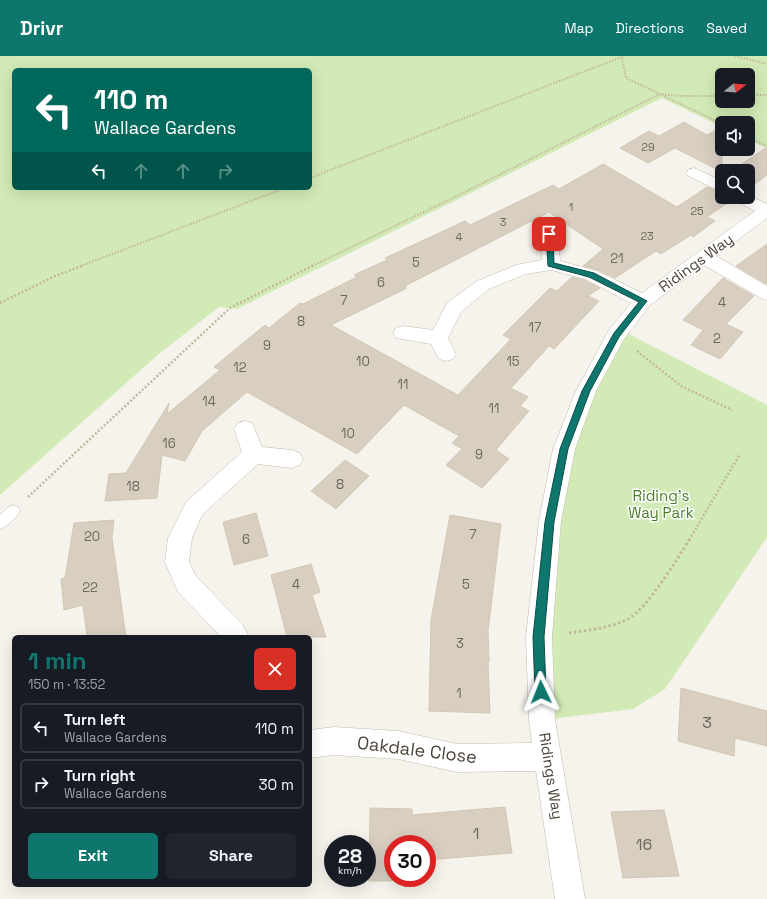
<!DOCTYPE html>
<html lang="en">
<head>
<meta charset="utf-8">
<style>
  :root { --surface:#171b24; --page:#20242c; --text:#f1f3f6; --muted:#9ea1a6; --line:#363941; --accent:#0f766e }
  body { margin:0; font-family:"Space Grotesk",sans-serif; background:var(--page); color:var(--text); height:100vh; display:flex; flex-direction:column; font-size:15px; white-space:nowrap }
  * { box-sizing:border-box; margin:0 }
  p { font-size:13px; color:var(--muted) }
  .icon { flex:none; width:22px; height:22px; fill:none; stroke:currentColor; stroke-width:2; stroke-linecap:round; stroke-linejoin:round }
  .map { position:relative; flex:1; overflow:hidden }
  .drawer { position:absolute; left:12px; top:579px; width:300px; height:252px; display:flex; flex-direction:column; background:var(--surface); border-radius:6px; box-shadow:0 4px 16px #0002 }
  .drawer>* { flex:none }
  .top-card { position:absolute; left:12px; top:12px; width:300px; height:122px; border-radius:6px; box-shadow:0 4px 16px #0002; background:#00695c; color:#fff; overflow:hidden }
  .needle { width:26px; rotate:73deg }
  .tools { position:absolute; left:715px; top:12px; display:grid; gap:8px }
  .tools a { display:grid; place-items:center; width:40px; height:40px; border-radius:6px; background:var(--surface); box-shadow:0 4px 16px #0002; font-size:20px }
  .speed { position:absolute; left:324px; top:779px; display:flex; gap:8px; font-size:20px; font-weight:700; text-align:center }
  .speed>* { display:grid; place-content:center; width:52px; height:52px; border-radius:50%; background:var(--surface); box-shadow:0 4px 16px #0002; line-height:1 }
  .speed small { font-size:10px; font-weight:400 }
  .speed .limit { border:6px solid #d22; background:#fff; color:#111 }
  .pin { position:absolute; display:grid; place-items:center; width:34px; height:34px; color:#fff; margin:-17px; border-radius:8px; box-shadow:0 2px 6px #0006 }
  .me { position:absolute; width:44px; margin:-22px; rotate:358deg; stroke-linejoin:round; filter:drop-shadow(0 0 3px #0008) }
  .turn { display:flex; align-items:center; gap:14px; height:84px; padding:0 16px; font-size:18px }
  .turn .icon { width:52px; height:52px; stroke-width:2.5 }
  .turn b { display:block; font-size:28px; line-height:34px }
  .lanes { display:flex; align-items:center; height:38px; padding:0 16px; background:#0003; justify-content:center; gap:20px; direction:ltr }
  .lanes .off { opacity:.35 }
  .round { display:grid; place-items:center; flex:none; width:42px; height:42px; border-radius:6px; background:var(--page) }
  .head { display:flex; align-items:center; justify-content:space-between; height:68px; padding:0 16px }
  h1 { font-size:24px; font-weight:800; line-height:30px; color:var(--accent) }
  .action { display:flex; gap:8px; margin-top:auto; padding:8px 16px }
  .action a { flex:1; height:46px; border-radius:6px; background:var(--accent); color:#fff; font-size:16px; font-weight:800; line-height:46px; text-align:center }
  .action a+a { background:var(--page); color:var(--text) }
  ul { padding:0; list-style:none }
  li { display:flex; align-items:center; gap:12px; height:50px; margin:0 8px 6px; padding:0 8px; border:2px solid var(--line); border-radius:6px }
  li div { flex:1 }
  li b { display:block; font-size:15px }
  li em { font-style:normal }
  header { display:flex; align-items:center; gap:24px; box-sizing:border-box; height:56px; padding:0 20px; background:var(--accent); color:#fff }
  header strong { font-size:19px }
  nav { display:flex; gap:22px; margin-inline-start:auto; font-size:14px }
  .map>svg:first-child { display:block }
  .green { fill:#d2eab5; fill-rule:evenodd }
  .building { fill:#d8cfc1; stroke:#d3c7b4 }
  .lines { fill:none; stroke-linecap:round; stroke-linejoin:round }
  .lane-casing { stroke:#c2bbae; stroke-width:1 }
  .street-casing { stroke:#c2bbae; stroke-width:1 }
  .path-far2 { stroke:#c4b79f; stroke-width:2; stroke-dasharray:1.5 1.5; stroke-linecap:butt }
  .path-far1 { stroke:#c4b79f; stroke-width:2.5; stroke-dasharray:2 2; stroke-linecap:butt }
  .path { stroke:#c4b79f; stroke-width:3; stroke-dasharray:2.5 2.5; stroke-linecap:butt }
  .lane { fill:#fff; fill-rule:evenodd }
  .street { fill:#fff; fill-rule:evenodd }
  .route { fill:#0f766e; stroke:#0a4d48 }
  .labels { text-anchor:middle; stroke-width:3; stroke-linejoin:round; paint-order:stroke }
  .far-number-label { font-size:11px; fill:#6e675b }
  .number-label { font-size:13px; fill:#6e675b }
  .street-label { font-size:15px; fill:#4b4439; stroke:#fff }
  .park-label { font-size:15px; fill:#4a7f2a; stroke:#fff }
  .near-number-label { font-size:16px; fill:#6e675b }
  .near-street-label { font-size:18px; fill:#4b4439; stroke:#fff }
</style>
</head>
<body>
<header>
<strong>Drivr</strong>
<nav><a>Map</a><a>Directions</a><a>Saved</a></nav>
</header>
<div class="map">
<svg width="767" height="843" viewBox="0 0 767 843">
  <rect width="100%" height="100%" fill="#f6f3ec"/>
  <g class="green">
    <path d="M0 0H767V93L748 83V67H722V71L662 42 237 253 219 251 160 297 0 439ZM14 14H310V132H14ZM722 19H748V45H722Z"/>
    <polygon points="621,274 767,349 767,481 665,633 633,653 542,664 564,393"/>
  </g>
  <g class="building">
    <polygon points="684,66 707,79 722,71 722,116 675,92 648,107 620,92 649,75 659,80"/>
    <polygon points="767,91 767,119 748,133 748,115 731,115"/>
    <polygon points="603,108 677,151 707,131 722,137 722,141 731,141 732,144 707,161 715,165 693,181 691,179 661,198 656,195 615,222 598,214 583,210 603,193 549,156 405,230 407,232 331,269 458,339 511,283 503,279 550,232 557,235 572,221 584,224 600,232 588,240 599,245 554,293 549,290 511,332 528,341 520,350 529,355 496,394 509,403 482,432 446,409 462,393 452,387 459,380 404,349 357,398 247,336 202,375 185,405 162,399 157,442 105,445 109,418 126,417 169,347 167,358 220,314 214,311 265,269 269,272 300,247 303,248 357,221 354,219 387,204 385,202 465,165 470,169 553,129 559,133"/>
    <polygon points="767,188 767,227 766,228 736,210"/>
    <polygon points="723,222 754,240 726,268 743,276 720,303 691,289 703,274 683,264"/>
    <polygon points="345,404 369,420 336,453 311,435"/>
    <polygon points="256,457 268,500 234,509 223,466"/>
    <polygon points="450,459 501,468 488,575 489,606 488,606 490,657 429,655 431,564"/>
    <polygon points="114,464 112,482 126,581 87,581 83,549 64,554 61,523 65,522 74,467"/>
    <polygon points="311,508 320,536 312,539 326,581 287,581 271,519"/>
    <polygon points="681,632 767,655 767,690 735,682 734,700 678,685"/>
    <polygon points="505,751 512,797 427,804 427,788 393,788 393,822 413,822 413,825 369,825 370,752 412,753 412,759"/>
    <polygon points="664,754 679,820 623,822 611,756"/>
  </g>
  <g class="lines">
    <g class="lane-casing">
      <path id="lane" d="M13 449 18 451 20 455C16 462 8 470 0 473V459L8 451Z"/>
    </g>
    <g class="street-casing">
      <g id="street">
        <polygon points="694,112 722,125 722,136 688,120 686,117 688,114"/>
        <polygon points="748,139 767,148 767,162 716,200 767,230 767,244 761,242 704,209 650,249 624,283 596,335 575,393 561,465 552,581 555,664 585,843 555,843 536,715 457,716 398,703 334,699 310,702 310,674 334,671 398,675 457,688 532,687 529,664 526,581 539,465 553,393 576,335 609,274 631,247 585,223 551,214 526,218 489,233 461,256 448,282 456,298 453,303 446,305 439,303 431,288 396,282 393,277 396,272 403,270 433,274 447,247 477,225 516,209 542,204 540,178 543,174 549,173 555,174 558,178 560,205 597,215 642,237 755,155 734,144 732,141 748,141"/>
        <polygon points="245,365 252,367 262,391 292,394 300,397 303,403 300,409 292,412 258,408 202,459 192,482 189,506 196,520 242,568 249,581 221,581 178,536 165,506 168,482 186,446 242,396 234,373 238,367"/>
      </g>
    </g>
    <g class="path-far2">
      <polyline points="735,0 767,8"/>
      <polyline points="622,2 626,22 660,38 680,40 722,40"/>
      <polyline points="748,39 767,39"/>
      <polyline points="748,81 767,90"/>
      <polyline points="310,122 624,0"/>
      <polyline points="81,210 285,132"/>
      <polyline points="312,210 455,141 660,38 722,68"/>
    </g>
    <g class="path-far1">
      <polyline points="0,247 53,221 84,209"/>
      <polyline points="637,295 681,330 732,354"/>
      <polyline points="28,441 230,252 314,209"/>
      <polyline points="689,484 740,398"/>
    </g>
    <path class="path" d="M569 577C589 574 610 572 628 563 647 553 677 503 690 483"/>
    <use href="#lane" class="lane"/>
    <use href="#street" class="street"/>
  </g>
  <polygon class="route" points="549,176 553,178 554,207 594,217 647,245 619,281 590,335 568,393 554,466 544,581 546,636 545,640 541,641 537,640 535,636 533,581 545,466 560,393 582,335 614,277 639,246 589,221 548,210 546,178"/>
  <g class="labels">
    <g class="far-number-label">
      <text x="648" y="95">29</text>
      <text x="571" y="155">1</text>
      <text x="697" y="159">25</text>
      <text x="503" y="170">3</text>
      <text x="647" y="184">23</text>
      <text x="459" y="185">4</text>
    </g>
    <g class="number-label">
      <text x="617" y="207">21</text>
      <text x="416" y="211">5</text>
      <text x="381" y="231">6</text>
      <text x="344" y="249">7</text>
      <text x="722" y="251">4</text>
      <text x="301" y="270">8</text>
      <text x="535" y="276">17</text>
      <text x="717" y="287">2</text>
      <text x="267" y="294">9</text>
      <text x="363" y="310">10</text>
      <text x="513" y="310">15</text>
      <text x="240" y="316">12</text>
      <text x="403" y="333">11</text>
      <text x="209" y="350">14</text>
      <text x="494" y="357">11</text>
      <text x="348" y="382">10</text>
      <text x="169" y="392">16</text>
      <text x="479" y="403">9</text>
      <text x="340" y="433">8</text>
      <text x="133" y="435">18</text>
      <text x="473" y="483">7</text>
      <text x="92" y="485">20</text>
      <text x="246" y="488">6</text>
      <text x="296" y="533">4</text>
      <text x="466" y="533">5</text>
      <text x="90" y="536">22</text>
      <text x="460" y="592">3</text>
      <text x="459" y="642">1</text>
    </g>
    <g class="street-label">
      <text transform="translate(696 207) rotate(-36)" y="5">Ridings Way</text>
      <text transform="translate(551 720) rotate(81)" y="5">Ridings Way</text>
    </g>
    <g class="park-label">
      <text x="661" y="445">Riding's<tspan x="661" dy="17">Way Park</tspan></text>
    </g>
    <g class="near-number-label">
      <text x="707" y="672">3</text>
      <text x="476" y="783">1</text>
      <text x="644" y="794">16</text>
    </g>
    <g class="near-street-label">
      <text transform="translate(417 694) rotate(7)" y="6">Oakdale Close</text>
    </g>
  </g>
</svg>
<div class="tools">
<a><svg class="needle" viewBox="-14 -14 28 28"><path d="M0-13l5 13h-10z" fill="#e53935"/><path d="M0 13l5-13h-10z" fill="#9ea1a6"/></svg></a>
<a><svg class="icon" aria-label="sound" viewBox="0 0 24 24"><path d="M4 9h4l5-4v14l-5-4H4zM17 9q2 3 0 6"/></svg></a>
<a><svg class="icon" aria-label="search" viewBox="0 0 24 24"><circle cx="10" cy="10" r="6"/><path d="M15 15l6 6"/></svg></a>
</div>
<div class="speed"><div>28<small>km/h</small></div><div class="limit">30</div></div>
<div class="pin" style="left:549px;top:178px;background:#d93025"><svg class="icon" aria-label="arrive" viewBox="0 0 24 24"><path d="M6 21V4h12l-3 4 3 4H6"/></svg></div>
<svg class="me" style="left:541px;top:636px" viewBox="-20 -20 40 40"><path d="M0-17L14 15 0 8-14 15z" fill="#0f766e" stroke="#fff" stroke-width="4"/></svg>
<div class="top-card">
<div class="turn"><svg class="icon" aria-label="left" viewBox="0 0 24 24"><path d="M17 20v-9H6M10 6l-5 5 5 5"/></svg><div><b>110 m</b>Wallace Gardens</div></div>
<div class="lanes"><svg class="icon" aria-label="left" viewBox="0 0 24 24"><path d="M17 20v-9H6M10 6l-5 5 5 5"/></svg><svg class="icon off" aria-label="ahead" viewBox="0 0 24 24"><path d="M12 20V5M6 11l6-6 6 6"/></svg><svg class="icon off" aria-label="ahead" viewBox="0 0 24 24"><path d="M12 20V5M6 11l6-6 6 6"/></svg><svg class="icon off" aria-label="right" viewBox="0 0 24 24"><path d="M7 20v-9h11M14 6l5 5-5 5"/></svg></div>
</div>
<section class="drawer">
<div class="head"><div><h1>1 min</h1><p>150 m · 13:52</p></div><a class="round" style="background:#d93025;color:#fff"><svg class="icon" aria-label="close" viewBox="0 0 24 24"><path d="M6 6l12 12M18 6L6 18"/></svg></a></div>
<ul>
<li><svg class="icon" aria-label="left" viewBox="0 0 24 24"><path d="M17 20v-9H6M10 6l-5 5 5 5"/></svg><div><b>Turn left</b><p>Wallace Gardens</p></div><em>110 m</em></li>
<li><svg class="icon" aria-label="right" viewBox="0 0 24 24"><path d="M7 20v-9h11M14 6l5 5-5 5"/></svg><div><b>Turn right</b><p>Wallace Gardens</p></div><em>30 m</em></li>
</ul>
<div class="action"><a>Exit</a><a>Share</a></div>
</section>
</div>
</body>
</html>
